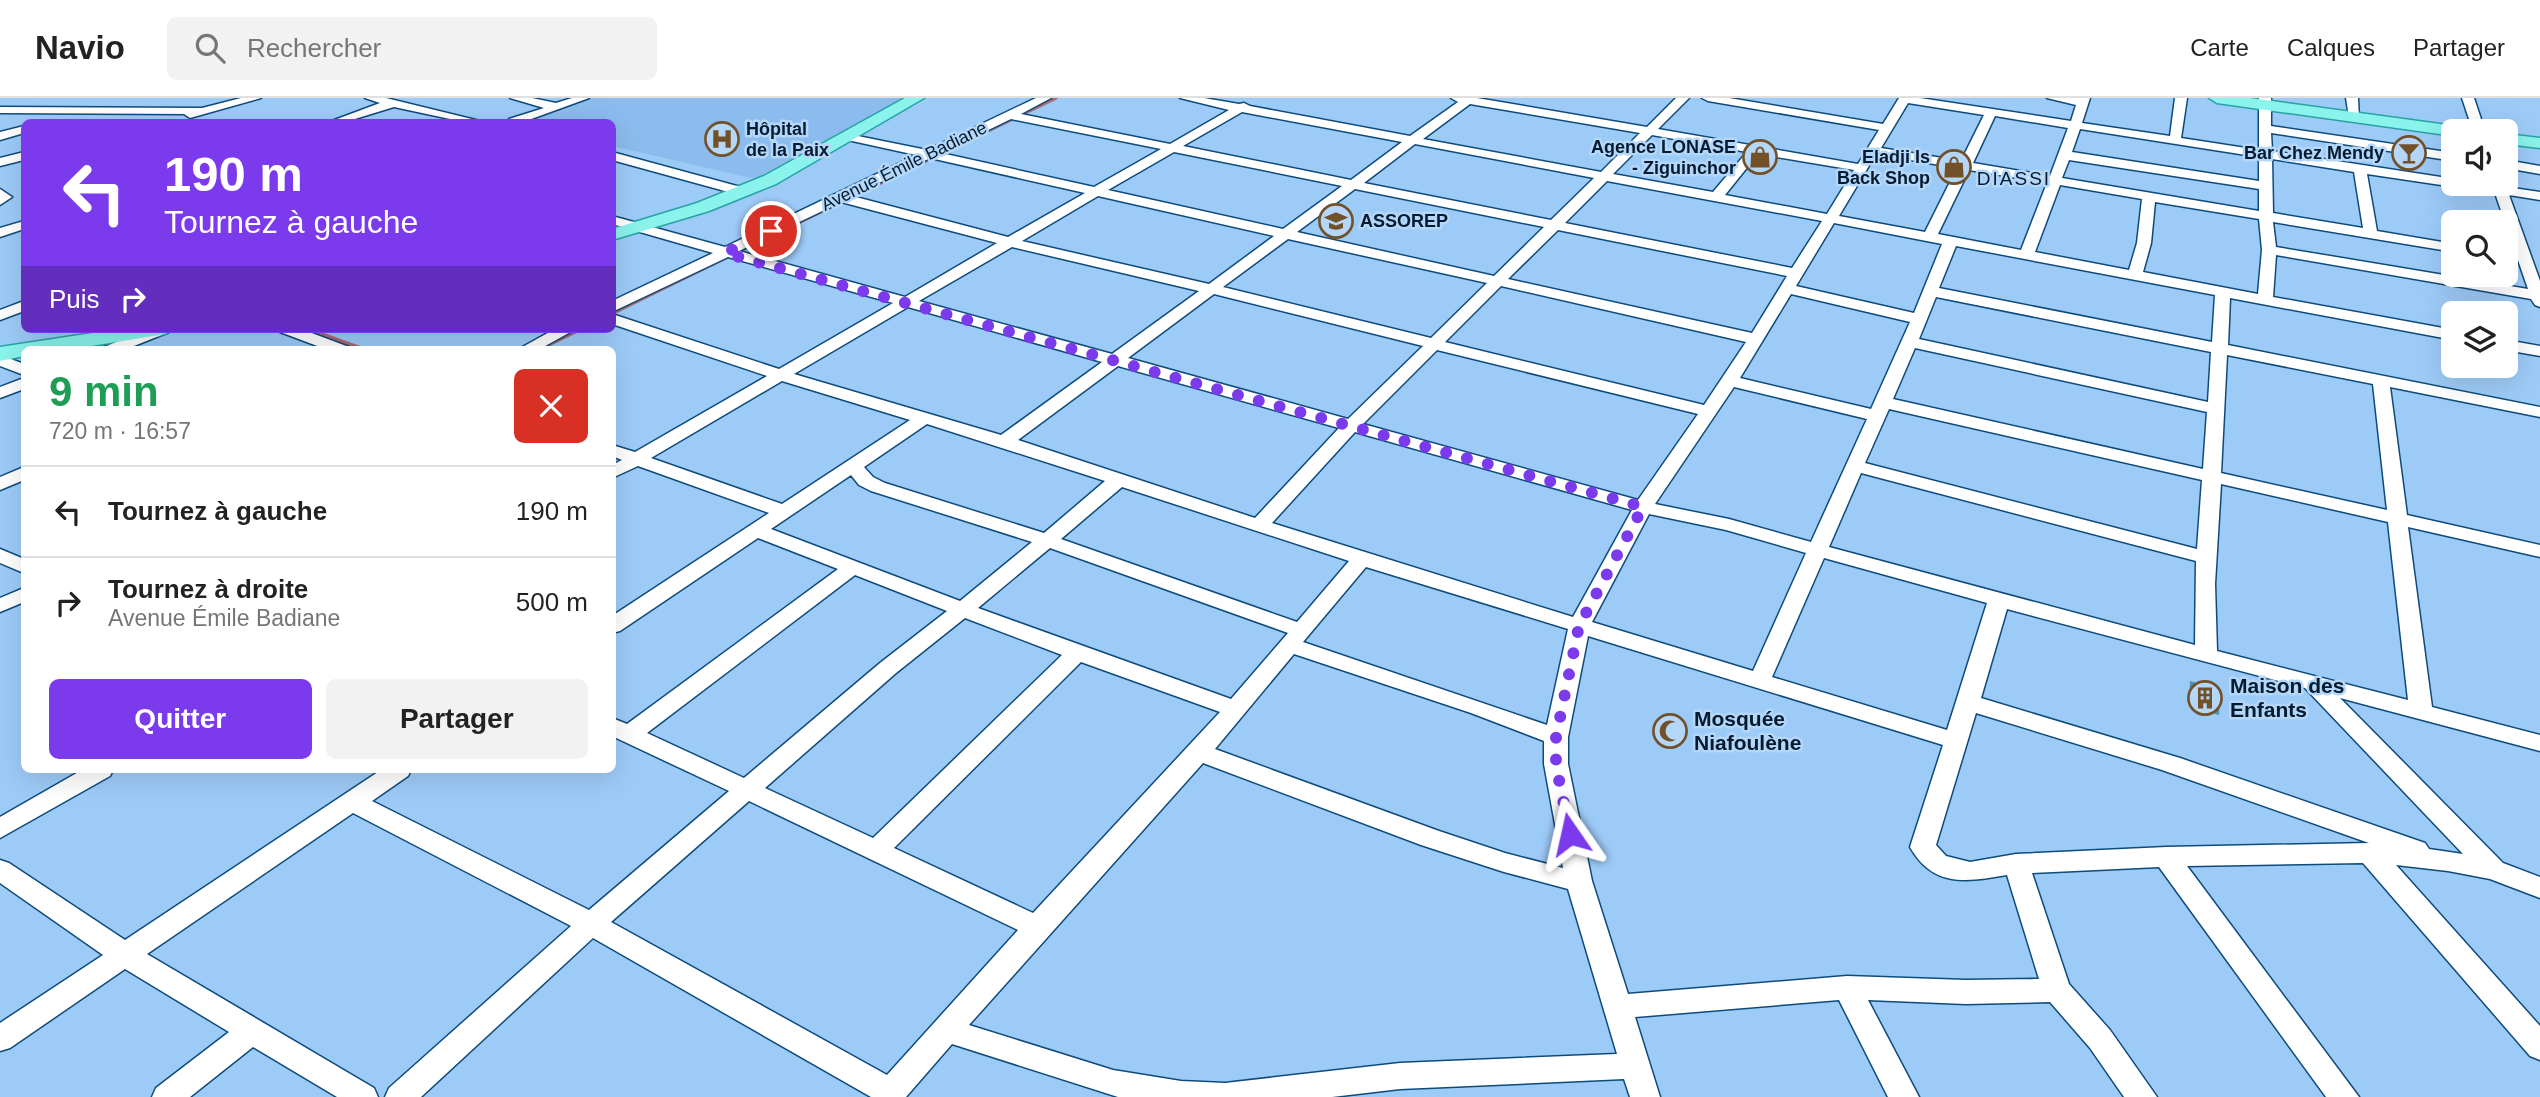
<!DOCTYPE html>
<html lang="fr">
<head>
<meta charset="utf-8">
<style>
  :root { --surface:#fff; --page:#f2f2f2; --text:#222; --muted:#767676; --line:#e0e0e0; --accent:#7c3aed }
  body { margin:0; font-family:Arial,sans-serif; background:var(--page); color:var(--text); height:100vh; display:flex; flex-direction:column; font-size:26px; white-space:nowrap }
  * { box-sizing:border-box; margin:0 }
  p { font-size:23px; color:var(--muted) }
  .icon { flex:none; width:38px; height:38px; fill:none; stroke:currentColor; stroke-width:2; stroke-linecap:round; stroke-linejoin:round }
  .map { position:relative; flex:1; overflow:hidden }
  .side { position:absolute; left:21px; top:248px; width:595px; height:427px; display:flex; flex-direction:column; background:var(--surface); border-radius:10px; box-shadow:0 7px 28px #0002 }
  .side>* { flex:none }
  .top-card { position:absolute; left:21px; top:21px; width:595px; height:214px; border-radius:10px; box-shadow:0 7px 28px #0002; background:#7c3aed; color:#fff; overflow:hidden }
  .tools { position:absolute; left:2441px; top:21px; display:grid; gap:14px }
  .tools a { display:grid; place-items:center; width:77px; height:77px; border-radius:10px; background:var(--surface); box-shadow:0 7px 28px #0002; font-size:35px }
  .pin { position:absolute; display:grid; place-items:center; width:60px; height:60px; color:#fff; margin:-30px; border:4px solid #fff; border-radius:50%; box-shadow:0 2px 7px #0007 }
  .me { position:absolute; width:77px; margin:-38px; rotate:349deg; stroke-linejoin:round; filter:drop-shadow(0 0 5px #0008) }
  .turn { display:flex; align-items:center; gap:24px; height:147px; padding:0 28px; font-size:32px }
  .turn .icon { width:91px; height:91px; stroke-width:2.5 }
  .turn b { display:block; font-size:49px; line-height:60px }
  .then { display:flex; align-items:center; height:66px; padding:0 28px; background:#0003; gap:14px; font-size:26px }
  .round { display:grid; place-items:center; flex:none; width:74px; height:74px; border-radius:10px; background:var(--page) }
  .summary { display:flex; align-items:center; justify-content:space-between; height:119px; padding:0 28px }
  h1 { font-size:42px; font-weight:700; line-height:52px; color:#1e9e55 }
  .button { display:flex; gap:14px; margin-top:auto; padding:14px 28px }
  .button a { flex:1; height:80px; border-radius:10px; background:var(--accent); color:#fff; font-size:28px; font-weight:700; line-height:80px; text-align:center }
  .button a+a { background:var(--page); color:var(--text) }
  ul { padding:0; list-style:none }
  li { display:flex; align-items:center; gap:21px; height:91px; padding:0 28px; border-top:2px solid var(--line) }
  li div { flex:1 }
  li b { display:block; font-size:26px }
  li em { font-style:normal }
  header { display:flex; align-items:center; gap:42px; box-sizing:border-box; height:98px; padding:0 35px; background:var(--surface); border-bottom:2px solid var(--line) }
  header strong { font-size:33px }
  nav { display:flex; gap:38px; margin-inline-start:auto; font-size:24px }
  .search { width:490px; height:63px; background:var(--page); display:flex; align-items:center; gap:18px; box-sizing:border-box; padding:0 24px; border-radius:10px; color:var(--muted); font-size:26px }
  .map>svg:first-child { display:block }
  .built { fill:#8bbced }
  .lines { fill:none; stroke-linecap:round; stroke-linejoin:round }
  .stream-far1 { stroke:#aa6974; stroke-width:3.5 }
  .stream { stroke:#aa6974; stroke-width:4.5 }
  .building { fill:#4b92b1 }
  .minor-casing { stroke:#0e4b7b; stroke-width:3 }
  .major-casing { stroke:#28a2a2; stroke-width:3 }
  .minor { fill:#fff; fill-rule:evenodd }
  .major { fill:#8af3ec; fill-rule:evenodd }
  .route { stroke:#7c3aed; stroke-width:12; stroke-dasharray:0 21.6 }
  .labels { text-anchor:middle; stroke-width:5; stroke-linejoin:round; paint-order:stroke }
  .far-poi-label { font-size:18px; font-weight:bold; fill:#041b2f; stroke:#b4d7f9; text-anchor:end }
  .far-street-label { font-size:18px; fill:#041b2f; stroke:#b4d7f9 }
  .far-neighbourhood-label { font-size:19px; letter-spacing:2px; fill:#041b2f; stroke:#b4d7f9 }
  .poi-label { font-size:21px; font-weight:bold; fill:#041b2f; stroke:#b4d7f9; text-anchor:start }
</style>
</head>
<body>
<header>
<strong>Navio</strong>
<div class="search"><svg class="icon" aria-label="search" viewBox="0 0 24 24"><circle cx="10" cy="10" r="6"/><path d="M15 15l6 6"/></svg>Rechercher</div>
<nav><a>Carte</a><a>Calques</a><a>Partager</a></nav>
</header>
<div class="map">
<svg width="2540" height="999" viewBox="0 0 2540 999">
  <rect width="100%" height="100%" fill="#9dcbf8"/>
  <polygon class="built" points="591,0 903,0 755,81 613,48 612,24 526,24"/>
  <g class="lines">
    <polyline class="stream-far1" points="711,167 1056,0"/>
    <g class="stream">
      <polyline points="612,215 714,165"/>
      <polyline points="307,231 365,252"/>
      <polyline points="537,252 580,231"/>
    </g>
  </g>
  <polygon class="building" points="2190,583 2220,591 2219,617 2189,608"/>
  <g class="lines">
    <g class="minor-casing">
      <g id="minor">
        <polygon points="241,0 261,0 190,20 184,16 0,15 0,9 202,10"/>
        <polygon points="365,0 386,0 484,24 464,24 394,9 345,24 329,24 380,5"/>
        <polygon points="510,0 532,0 556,5 572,0 589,0 523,24 507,24 509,21 544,10"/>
        <path d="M1036 0H1051L1021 16 1170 46 1229 12 1180 0H1204L1239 6 1244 5 1250 8 1410 38 1458 4 1451 0H1477L1647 29 1676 0H1689L1658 31 1858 66 1879 32 1708 3 1702 0H1729L1883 26 1899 0H1920L2071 23 2076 7 2047 0H2090L2082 25 2170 38 2175 0H2187L2181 40 2259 52V0H2271V28L2454 55V63L2271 35 2272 53 2454 81V86H2504L2506 89 2540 94V102L2509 97 2540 183V209L2535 207 2531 201 2276 157 2273 199 2454 232V242L2230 200 2228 247 2540 309V319L2390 289 2407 417 2540 447V459L2408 429 2432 609 2540 637V653L2340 600 2503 765 2540 779V800L2490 781 2448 773 2396 767 2540 928V962L2530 958 2363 765 2187 768 2359 999H2326L2159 769 2032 775 2069 886 2110 932 2157 999H2124L2090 950 2050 904 1966 906 1868 902 1919 999H1888L1839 902 1635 919 1660 999H1630L1624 981 1400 991 1332 999H1118L952 946 906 999H871L593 840 421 999H385L389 990 571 828 353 715 147 856 374 990 378 999H337L253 949 190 999H152L156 990 229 934 125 871 10 950 0 953V925L103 857 0 785V762L9 765 125 842 381 672H411L408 678 372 703 589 812 729 693 612 638V620L627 626 838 471 758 440 620 533 612 535V518L769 415 638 368 612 380V367L622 362 612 358V347L635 354 767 278 612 226V216L779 271 893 205 728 159 612 214V203L713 155 612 126V118L725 149 916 57 843 41V35L927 52ZM1908 5 1984 17 1961 63 1881 50ZM1470 6 1640 35 1601 74 1423 41ZM1242 14 1402 44 1351 82 1183 48ZM1995 18 2068 30 2050 78 1973 65ZM1011 21 1161 51 1094 89 941 55ZM2080 31 2259 59V83L2072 54ZM1652 37 1747 54 1713 94 1613 76ZM1415 46 1594 80 1551 122 1364 85ZM1174 54 1342 88 1283 131 1108 92ZM1758 56 1854 72 1827 116 1725 97ZM1876 56 1957 70 1925 134 1839 118ZM930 60 1085 95 1008 139 852 98ZM2272 61 2354 74 2363 130 2273 115ZM2069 62 2259 91V113L2062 80ZM1969 72 2047 85 2021 152 1938 136ZM2367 76 2495 95 2528 191 2276 149 2273 124 2454 154V146L2377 133ZM1607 83 1822 123 1792 170 1565 125ZM2060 87 2142 101 2137 145 2129 172 2035 154ZM1355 91 1544 129 1494 178 1297 134ZM1098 98 1274 138 1209 186 1022 143ZM841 104 997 145 905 199 739 153ZM2155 104 2259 121 2262 152 2258 196 2143 174 2151 145ZM1834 125 1942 146 1914 215 1796 188ZM1558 132 1787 178 1752 235 1508 181ZM1288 141 1487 185 1431 240 1223 189ZM1956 148 2215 197 2212 244 1939 190ZM1012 149 1199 193 1112 256 919 203ZM1501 188 1746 244 1704 307 1445 244ZM1214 196 1423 248 1348 321 1128 260ZM1791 196 1910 224 1871 311 1740 280ZM1936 199 2211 254 2208 304 1919 241ZM908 209 1102 264 1001 337 794 276ZM1915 250 2207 314 2203 371 1893 301ZM1437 252 1698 316 1638 402 1363 326ZM2227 257 2373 286 2387 412 2221 375ZM1118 268 1339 330 1255 420 1018 342ZM782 283 910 322 782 406 651 360ZM1734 289 1867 321 1811 444 1729 421 1655 406ZM1889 311 2202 382 2197 451 1865 365ZM927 326 1105 383 1044 435 885 385 873 379 864 369ZM1355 334 1632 412 1573 519 1272 425ZM1861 375 2196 463 2195 547 1829 449ZM851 377 859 387 871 393 1032 444 960 503 771 431ZM2221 386 2388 424 2408 602 2217 553 2215 486ZM1122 389 1349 463 1297 524 1061 441ZM1649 416 1726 432 1806 455 1753 573 1592 524ZM1050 450 1288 535 1231 601 978 510ZM1824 460 1987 505 1947 632 1772 579ZM1366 469 1568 531 1547 627 1303 544ZM855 477 947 513 880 565 744 680 647 635ZM2007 511 2305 590 2463 756 2429 751 2425 745 2180 660 1981 600ZM965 520 1062 557 873 740 765 690 896 575ZM1588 538 1943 647 1910 749C1933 790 1967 784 2007 777L2039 881 1966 882 1847 878 1628 896 1592 783 1568 666V639ZM1294 556 1471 615 1544 643V666L1563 770 1505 755 1439 733 1215 651ZM1081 564 1220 614 1033 815 894 750ZM1976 615 2162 672 2369 745 2166 749 2016 756 1970 764 1946 758 1936 747ZM1203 665 1421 747 1504 774 1568 791 1617 956 1400 965 1225 985 1181 983 1113 972 969 927ZM749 703 1018 832 887 977 611 824Z"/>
        <polygon points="2346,0 2358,0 2359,22 2349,19"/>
        <polygon points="2462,0 2474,0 2485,33 2473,33"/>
        <polygon points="24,28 24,35 0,42 0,34"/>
        <polygon points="24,54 24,62 0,68 0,60"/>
        <polygon points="612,54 748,91 750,94 743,98 612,62"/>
        <polygon points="2506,62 2540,68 2540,76 2506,70"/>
        <polygon points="0,91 12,99 0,107"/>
        <polygon points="24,123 24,131 0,139 0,130"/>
        <polygon points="24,203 24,213 0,222 0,212"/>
        <polygon points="149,231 171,231 169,234 124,252 102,252 104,249"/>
        <polygon points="278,231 301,231 349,249 351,252 328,252 280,234"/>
        <polygon points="555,231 576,231 538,252 517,252"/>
        <polygon points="2506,242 2540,248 2540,258 2506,252"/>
        <polygon points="0,257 24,266 24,277 0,268"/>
        <polygon points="24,280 24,291 0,300 0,289"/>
        <polygon points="24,369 24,382 0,392 0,379"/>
        <polygon points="0,451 24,461 24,475 0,465"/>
        <polygon points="24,490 24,504 0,514 0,500"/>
        <polygon points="82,672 113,672 110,678 0,740 0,719"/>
      </g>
    </g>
    <g class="major-casing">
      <g id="major">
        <polygon points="905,0 924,0 776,86 709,113 612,142 612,131 697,105 764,78"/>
        <polygon points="2209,0 2250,0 2455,28 2463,33 2454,33 2454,38 2217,5"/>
        <polygon points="2506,36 2540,40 2540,50 2506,46"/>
        <polygon points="119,231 171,231 167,235 160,237 66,252 24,252 24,258 0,263 0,249"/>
      </g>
    </g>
    <use href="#minor" class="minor"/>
    <use href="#major" class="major"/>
  </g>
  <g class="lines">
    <polyline class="route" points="771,133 725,155 1643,409 1579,528 1556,639 1556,667 1570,736"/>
  </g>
  <defs>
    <g id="hospital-ring" transform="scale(1.75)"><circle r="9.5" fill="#b4d7f9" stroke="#725028" stroke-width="1.5"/><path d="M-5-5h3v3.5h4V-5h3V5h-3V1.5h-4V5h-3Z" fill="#725028"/></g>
    <g id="bar-ring" transform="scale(1.75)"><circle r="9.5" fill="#b4d7f9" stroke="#725028" stroke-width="1.5"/><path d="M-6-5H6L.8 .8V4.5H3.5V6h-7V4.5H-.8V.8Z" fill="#725028"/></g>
    <g id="shop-ring" transform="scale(1.75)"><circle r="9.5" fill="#b4d7f9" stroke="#725028" stroke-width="1.5"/><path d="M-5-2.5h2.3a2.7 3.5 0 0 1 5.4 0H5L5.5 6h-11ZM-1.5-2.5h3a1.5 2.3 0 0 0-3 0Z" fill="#725028"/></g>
    <g id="school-ring" transform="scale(1.75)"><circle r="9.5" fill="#b4d7f9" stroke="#725028" stroke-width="1.5"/><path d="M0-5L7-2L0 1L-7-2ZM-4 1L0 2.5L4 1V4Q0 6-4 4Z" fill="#725028"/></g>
    <g id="building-ring" transform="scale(1.75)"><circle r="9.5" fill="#b4d7f9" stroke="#725028" stroke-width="1.5"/><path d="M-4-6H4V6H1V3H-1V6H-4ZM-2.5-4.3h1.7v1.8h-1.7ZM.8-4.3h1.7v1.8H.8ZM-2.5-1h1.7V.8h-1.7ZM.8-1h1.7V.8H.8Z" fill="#725028"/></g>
    <g id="mosque-ring" transform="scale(1.75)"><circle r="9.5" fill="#b4d7f9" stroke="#725028" stroke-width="1.5"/><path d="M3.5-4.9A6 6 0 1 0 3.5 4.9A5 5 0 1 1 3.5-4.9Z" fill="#725028"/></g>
  </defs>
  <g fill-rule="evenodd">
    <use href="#hospital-ring" x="722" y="41"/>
    <use href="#bar-ring" x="2409" y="55"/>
    <use href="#shop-ring" x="1760" y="59"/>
    <use href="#shop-ring" x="1954" y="69"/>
    <use href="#school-ring" x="1336" y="123"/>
    <use href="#building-ring" x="2205" y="600"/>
    <use href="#mosque-ring" x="1670" y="633"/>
  </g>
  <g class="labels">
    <g class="far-poi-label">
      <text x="746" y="37" text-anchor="start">Hôpital<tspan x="746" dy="21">de la Paix</tspan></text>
      <text x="1736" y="55">Agence LONASE<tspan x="1736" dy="21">- Ziguinchor</tspan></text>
      <text x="2384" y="61">Bar Chez Mendy</text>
      <text x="1930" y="65">Eladji Is<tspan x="1930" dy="21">Back Shop</tspan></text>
      <text x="1360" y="129" text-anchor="start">ASSOREP</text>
    </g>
    <g class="far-street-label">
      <text transform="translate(904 68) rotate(-26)" y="6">Avenue Émile Badiane</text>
    </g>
    <g class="far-neighbourhood-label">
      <text x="2014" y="87">DIASSI</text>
    </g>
    <g class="poi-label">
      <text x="2230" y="595">Maison des<tspan x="2230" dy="24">Enfants</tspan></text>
      <text x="1694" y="628">Mosquée<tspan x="1694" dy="24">Niafoulène</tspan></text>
    </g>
  </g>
</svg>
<div class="tools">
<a><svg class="icon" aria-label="sound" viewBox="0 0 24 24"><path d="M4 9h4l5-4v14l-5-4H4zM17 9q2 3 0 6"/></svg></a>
<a><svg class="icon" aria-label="search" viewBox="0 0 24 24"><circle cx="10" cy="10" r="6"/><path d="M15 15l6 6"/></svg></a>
<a><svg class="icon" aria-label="layers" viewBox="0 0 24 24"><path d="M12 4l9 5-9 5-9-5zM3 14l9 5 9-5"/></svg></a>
</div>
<div class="pin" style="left:771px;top:133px;background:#d93025"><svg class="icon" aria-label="arrive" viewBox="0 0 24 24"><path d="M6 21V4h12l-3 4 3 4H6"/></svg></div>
<svg class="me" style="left:1570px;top:736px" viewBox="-20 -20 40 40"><path d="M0-17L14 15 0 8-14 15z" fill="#7c3aed" stroke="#fff" stroke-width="4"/></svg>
<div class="top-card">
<div class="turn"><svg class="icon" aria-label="left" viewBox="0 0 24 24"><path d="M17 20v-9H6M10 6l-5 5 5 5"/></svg><div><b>190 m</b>Tournez à gauche</div></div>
<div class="then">Puis<svg class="icon" aria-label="right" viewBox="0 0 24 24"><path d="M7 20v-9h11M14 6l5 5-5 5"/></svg></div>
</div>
<section class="side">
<div class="summary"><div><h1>9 min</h1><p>720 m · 16:57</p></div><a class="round" style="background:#d93025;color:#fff"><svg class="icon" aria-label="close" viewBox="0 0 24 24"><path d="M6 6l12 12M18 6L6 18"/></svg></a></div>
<ul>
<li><svg class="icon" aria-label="left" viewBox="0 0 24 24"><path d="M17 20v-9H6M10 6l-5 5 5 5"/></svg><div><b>Tournez à gauche</b></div><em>190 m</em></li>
<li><svg class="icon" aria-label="right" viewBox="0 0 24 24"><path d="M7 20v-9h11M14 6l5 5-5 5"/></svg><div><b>Tournez à droite</b><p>Avenue Émile Badiane</p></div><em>500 m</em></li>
</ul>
<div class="button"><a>Quitter</a><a>Partager</a></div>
</section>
</div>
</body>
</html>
